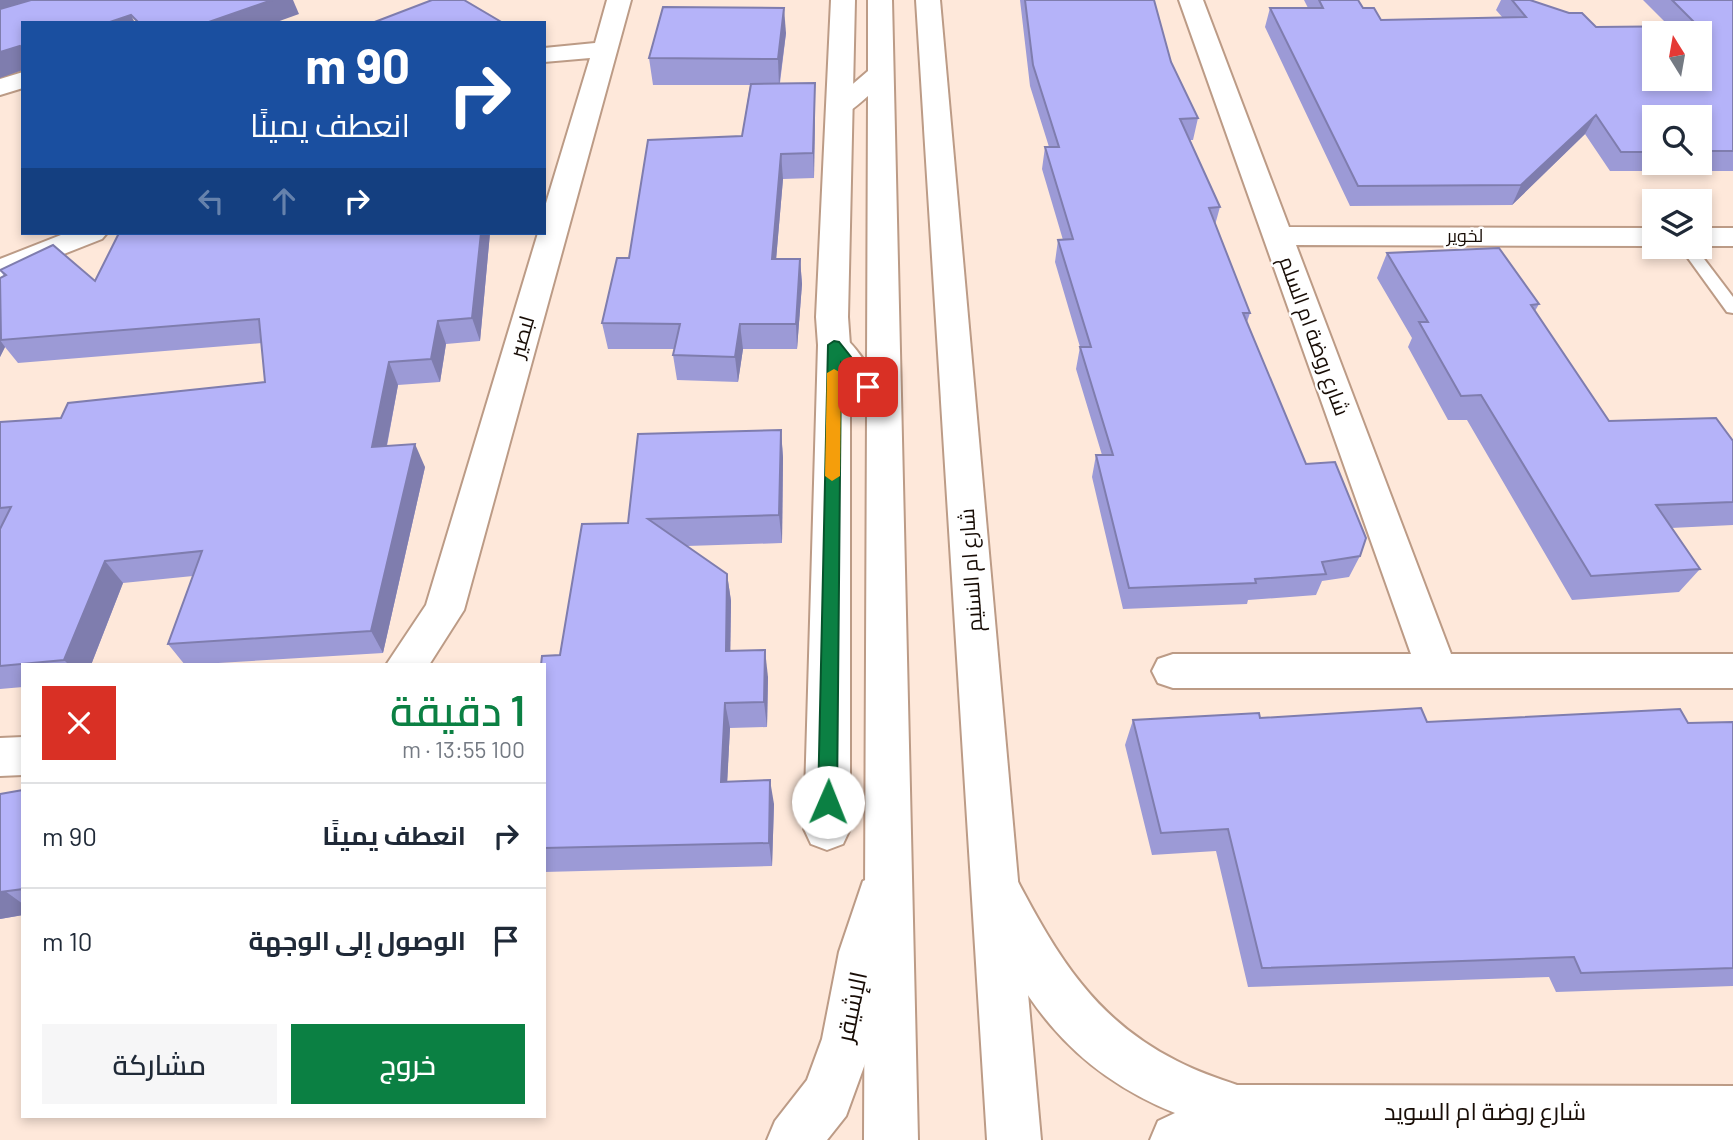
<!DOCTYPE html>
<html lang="ar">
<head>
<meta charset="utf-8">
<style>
  :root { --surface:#fff; --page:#f6f6f7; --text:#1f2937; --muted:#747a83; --line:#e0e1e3; --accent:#0b8043 }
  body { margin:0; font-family:Barlow,Cairo,sans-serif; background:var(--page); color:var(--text); direction:rtl; height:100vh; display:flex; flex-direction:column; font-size:26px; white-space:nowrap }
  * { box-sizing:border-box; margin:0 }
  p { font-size:23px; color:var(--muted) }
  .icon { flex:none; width:38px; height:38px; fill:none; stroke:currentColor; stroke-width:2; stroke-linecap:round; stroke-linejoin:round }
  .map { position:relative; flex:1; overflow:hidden; direction:ltr }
  .panel { position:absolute; left:21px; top:663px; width:525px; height:455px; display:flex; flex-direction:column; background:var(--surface); border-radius:0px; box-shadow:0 4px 10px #0003; direction:rtl }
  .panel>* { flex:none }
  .hud { position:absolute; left:21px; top:21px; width:525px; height:214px; border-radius:0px; box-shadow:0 4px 10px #0003; direction:rtl; background:#1a4fa0; color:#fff; overflow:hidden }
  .needle { width:46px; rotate:349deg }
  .controls { position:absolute; left:1642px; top:21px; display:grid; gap:14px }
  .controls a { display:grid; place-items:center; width:70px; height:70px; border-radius:0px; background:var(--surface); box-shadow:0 4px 10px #0003; font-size:35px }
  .pin { position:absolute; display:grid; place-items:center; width:60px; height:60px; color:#fff; margin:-30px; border-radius:14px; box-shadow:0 4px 10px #0006 }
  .me { position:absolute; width:77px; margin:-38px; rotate:1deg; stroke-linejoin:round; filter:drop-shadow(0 0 5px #0008) }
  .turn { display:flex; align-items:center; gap:24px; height:147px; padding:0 21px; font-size:32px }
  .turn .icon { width:91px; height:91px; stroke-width:2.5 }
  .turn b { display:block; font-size:49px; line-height:60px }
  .lanes { display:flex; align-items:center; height:66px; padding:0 21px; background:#0003; justify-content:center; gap:35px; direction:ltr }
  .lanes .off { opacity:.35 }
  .round { display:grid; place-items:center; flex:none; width:74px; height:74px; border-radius:0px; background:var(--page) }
  .summary { display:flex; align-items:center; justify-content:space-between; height:119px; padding:0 21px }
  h1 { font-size:42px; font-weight:600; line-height:52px; color:var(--accent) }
  .action { display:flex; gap:14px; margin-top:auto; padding:14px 21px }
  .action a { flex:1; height:80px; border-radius:0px; background:var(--accent); color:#fff; font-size:28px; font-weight:600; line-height:80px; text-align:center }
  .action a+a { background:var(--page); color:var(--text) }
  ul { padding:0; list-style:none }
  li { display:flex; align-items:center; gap:21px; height:105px; padding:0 21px; border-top:2px solid var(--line) }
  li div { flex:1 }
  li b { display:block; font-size:26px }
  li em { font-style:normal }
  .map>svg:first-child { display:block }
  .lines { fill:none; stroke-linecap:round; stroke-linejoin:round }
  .lane-casing { stroke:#bc9b86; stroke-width:4 }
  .street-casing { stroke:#bc9b86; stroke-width:4 }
  .secondary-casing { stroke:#bc9b86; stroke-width:4 }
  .lane { fill:#fff; fill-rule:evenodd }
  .street { fill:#fff; fill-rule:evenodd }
  .secondary { fill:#fff; fill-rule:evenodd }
  .wall { fill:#9c9ad6; fill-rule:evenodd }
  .shaded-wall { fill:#7f7dae }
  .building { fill:#b5b3f9; stroke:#7f7dae; stroke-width:2; fill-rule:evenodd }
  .route { fill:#0b8043; stroke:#07532c; stroke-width:2 }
  .slow { fill:#f59e0b }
  .labels { text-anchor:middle; stroke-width:5; stroke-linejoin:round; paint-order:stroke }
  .far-street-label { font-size:18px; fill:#180d06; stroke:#fff }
  .street-label { font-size:21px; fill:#180d06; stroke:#fff }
  .near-street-label { font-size:24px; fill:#180d06; stroke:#fff }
</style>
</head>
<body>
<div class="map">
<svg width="1733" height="1140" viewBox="0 0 1733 1140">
  <rect width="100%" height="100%" fill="#fee8da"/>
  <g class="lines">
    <g class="lane-casing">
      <polygon id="lane" points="1680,247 1695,247 1733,297 1733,313 1727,312"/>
    </g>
    <g class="street-casing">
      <g id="street">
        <polygon points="607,0 631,0 464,610 429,665 386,665 426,605 538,233 544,233 544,210 590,58 544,62 544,48 595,43"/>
        <polygon points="831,0 855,0 848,317 850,345 850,829 843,844 827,850 811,844 804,829 818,345 816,317"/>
        <polygon points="1179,0 1203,0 1289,227 1654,228 1654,246 1296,245 1451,654 1733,654 1733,688 1173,688 1158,683 1152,671 1158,659 1173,654 1411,654"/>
        <polygon points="23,72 23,88 0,95 0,79"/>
        <rect x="1699" y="228" width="34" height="18"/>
        <polygon points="66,233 107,233 102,239 0,279 0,259"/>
        <polygon points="23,737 23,775 0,776 0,738"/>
        <path d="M999 872 1016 878C1057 956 1095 1020 1177 1061 1196 1071 1217 1078 1237 1085L1733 1086V1140H1150L1158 1121 1175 1113C1067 1069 1020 998 975 894L982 878Z"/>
        <polygon points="880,874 897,881 904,897 887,952 874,1039 846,1116 827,1140 767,1140 775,1121 807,1080 822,1039 839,952 863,881"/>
      </g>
    </g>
    <g class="secondary-casing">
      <g id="secondary">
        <path d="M868 0H892L918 1140H864L867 411 818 345 823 337C848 331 853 347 867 364L868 96C855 107 847 117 830 113L826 107 868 71Z"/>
        <polygon points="916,0 940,0 1041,1140 987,1140"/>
      </g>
    </g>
    <use href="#lane" class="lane"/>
    <use href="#street" class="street"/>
    <use href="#secondary" class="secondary"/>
  </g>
  <g class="wall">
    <polygon points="1020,0 1154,0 1171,62 1198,118 1193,140 1190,140 1220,207 1215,225 1250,313 1247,322 1306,464 1360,556 1349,577 1322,581 1316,595 1248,600 1247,604 1123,609 1092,477 1096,455 1102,455 1076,369 1080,347 1055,262 1058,240 1063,240 1042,169 1045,147 1049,147 1030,86"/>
    <path d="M1304 0H1358L1363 8 1381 20 1503 18 1496 10 1501 0H1530L1596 27 1669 26 1643 0H1733V171H1610L1585 134 1512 205 1350 206 1265 27 1270 8H1308ZM1654 117H1699V163H1654Z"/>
    <polygon points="786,33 780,83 815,83 815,107 814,178 783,179 776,259 800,259 802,284 797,349 743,349 738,382 677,380 673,355 674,349 608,349 602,323 629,258 742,136 750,85 653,85 649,58"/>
    <polygon points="119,233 490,233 480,341 446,344 440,382 398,385 387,446 425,467 383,653 185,665 168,644 193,576 123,583 91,665 23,665 23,687 0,689 0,422 61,418 265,382 262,343 18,363 5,347 0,357 0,278 4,276 0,270 95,281"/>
    <polygon points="1387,253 1539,304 1535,311 1609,421 1733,441 1733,525 1671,528 1700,569 1679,592 1572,600 1467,420 1448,420 1408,347 1412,338 1377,278"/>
    <polygon points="781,430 783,458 782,543 687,546 727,574 731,601 730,651 768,677 767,727 730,728 727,782 774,804 772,866 544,872 544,665 560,655 628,523"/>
    <polygon points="1260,718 1427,722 1688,723 1733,722 1733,986 1556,992 1549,977 1248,987 1216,851 1152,855 1125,745 1133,720"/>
    <polygon points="23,790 23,915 0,919"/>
  </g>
  <g class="shaded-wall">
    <polygon points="0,0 43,0 0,13"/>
    <polygon points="272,0 293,0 299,14 274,23 206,23"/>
    <polygon points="784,8 786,33 779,86 778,59"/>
    <polygon points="131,15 135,23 107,23"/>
    <polygon points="20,46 23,51 23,70 0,78 0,52"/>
    <polygon points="815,83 815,107 814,178 813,153"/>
    <polygon points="1596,115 1585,134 1512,205 1521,185"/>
    <polygon points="544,122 545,152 544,156"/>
    <polygon points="781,154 783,179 774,284 772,259"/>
    <polygon points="481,233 490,233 480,341 472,318"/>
    <polygon points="800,259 802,284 797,349 796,324"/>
    <polygon points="438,321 446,344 440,382 431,359"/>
    <polygon points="740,324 743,349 738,382 735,357"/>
    <polygon points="0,340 5,347 0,357"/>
    <polygon points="389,362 398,385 382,470 372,447"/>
    <polygon points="781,430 783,458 782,543 779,515"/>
    <polygon points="415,444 425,467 383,653 371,631"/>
    <polygon points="105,561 123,583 91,665 69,665 64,660"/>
    <polygon points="727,574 731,601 730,678 726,651"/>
    <polygon points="765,650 768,677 767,727 764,702"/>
    <polygon points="725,703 730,728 726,806 721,782"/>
    <polygon points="770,780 774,804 772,866 769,843"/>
    <polygon points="5,891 23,904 23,915 0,919 0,892"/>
  </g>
  <g class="building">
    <polygon points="31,0 272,0 206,23 139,23 131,15 107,23 23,23 23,49 20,46 0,52 0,9"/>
    <polygon points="432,0 464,0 503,23 372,23"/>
    <polygon points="1025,0 1154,0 1171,62 1198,118 1180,119 1220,207 1209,208 1250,313 1243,313 1306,464 1335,462 1366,538 1360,556 1322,562 1326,574 1255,579 1256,583 1129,588 1096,455 1113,455 1080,347 1091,347 1058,240 1073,239 1045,147 1059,147 1033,65"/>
    <path d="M1319 0H1358L1363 8H1374L1381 20 1526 17 1512 0H1530L1569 13H1582L1596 27 1698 26 1672 0H1733V151H1699V117H1654V152H1621L1596 115 1521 185 1358 186 1270 8H1323ZM1654 33H1699V79H1654Z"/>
    <polygon points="663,7 784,8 778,59 649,58"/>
    <polygon points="815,83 813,153 781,154 772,259 800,259 796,324 740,324 735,357 673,355 680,324 602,323 617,258 629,258 648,140 742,136 751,84"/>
    <polygon points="119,233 481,233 472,318 438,321 431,359 389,362 372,447 415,444 371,631 168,644 202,551 105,561 64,660 0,666 0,529 11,507 0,508 0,422 61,418 68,403 265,382 259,319 1,340 0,278 6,275 0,270 53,245 95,281"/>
    <polygon points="1499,248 1539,304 1531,305 1609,421 1716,418 1733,441 1733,502 1656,505 1700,569 1591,576 1481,395 1461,396 1419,322 1428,322 1387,253"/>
    <polygon points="781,430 779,515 648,519 727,574 726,651 765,650 764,702 725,703 721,782 770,780 769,843 544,848 544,665 541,665 542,656 560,655 582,524 628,523 638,434"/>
    <polygon points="1421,708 1427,722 1680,709 1688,723 1733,722 1733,968 1581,973 1574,957 1262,968 1228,829 1161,833 1133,720 1259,713 1260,718"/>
    <polygon points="23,790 23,889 0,892 0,794"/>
  </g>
  <polygon class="route" points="834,341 839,342 875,387 868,392 863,391 841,363 837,802 834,808 828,810 821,808 818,802 828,345"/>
  <polygon class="slow" points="834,369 841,373 840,476 832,481 825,476 827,373"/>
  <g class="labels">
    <g class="far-street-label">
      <text x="1465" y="242">لخوير</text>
    </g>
    <g class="street-label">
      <text transform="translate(1314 336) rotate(70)" y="7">شارع روضة ام السلم</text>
      <text transform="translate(522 337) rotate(-74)" y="7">لبصير</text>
      <text transform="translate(971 570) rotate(-94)" y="7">شارع ام السنيم</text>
    </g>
    <g class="near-street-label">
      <text transform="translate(852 1007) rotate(-78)" y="8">الإشيقر</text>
      <text x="1485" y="1120">شارع روضة ام السويد</text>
    </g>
  </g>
</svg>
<div class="controls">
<a><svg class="needle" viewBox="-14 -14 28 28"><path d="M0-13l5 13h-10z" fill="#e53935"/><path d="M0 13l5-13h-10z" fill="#747a83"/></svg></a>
<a><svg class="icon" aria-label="search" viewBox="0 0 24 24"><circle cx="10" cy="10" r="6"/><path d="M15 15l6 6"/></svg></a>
<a><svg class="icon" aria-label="layers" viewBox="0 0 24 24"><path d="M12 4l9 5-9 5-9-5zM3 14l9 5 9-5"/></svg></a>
</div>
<div class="pin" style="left:868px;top:387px;background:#d93025"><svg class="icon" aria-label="arrive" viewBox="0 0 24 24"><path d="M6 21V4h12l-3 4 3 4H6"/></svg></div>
<svg class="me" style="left:828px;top:802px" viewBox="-20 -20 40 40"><circle r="19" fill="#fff"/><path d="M0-13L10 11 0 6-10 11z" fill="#0b8043"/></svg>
<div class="hud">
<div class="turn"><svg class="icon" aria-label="right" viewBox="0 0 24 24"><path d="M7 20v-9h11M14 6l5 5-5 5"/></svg><div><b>90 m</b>انعطف يمينًا</div></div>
<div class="lanes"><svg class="icon off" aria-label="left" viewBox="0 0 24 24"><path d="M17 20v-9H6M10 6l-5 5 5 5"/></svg><svg class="icon off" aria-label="ahead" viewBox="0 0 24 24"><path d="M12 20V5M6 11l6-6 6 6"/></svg><svg class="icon" aria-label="right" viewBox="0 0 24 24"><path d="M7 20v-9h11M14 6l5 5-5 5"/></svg></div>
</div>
<section class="panel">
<div class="summary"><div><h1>1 دقيقة</h1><p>100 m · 13:55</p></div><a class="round" style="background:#d93025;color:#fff"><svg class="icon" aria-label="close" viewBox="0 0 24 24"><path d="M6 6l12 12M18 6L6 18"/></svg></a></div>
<ul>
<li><svg class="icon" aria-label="right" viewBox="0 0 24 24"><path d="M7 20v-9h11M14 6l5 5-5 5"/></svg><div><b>انعطف يمينًا</b></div><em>90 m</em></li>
<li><svg class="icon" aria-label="arrive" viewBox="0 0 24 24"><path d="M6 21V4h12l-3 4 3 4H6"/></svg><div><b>الوصول إلى الوجهة</b></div><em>10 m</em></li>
</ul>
<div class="action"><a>خروج</a><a>مشاركة</a></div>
</section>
</div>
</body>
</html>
